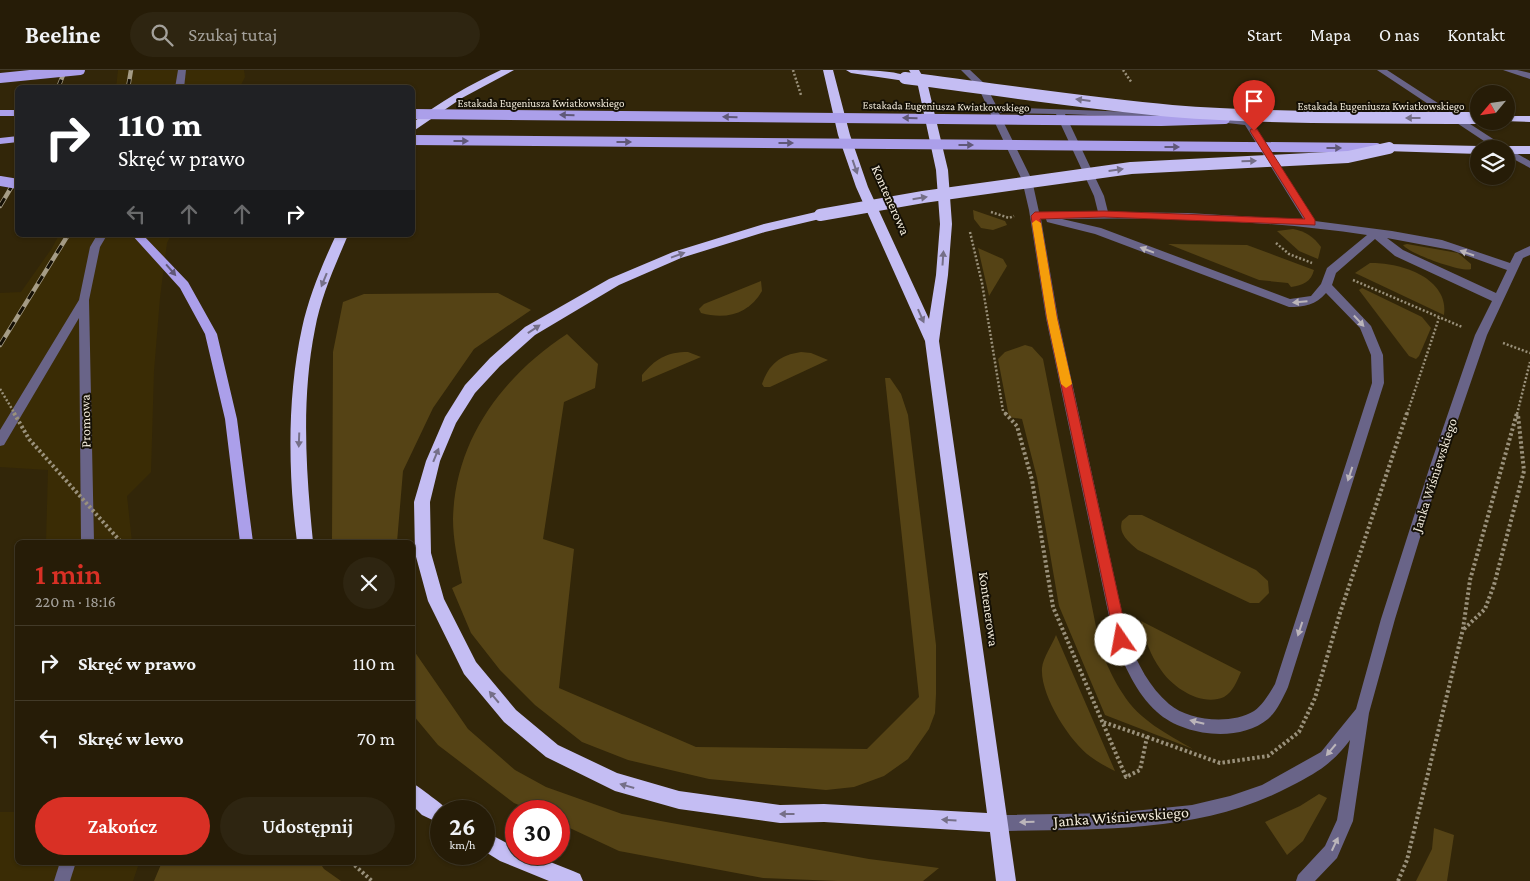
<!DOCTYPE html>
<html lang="pl">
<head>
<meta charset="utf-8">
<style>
  :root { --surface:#261c07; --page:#2e2511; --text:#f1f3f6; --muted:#a4a19b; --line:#423a28; --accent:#d93025 }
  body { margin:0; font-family:"Crimson Pro",serif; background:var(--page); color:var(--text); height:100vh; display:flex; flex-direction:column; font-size:19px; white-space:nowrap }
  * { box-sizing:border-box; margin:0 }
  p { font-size:16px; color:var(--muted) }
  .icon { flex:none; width:28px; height:28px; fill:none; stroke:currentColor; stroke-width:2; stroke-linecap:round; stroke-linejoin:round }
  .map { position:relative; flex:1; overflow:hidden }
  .details { position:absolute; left:15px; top:470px; width:400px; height:325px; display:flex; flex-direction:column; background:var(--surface); border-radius:8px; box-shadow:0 1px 4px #0004,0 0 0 1px var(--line) }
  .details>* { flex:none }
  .banner { position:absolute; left:15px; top:15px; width:400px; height:152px; border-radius:8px; box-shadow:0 1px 4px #0004,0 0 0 1px var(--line); background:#202124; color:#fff; overflow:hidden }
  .needle { width:32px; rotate:241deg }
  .controls { position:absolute; left:1470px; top:15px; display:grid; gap:10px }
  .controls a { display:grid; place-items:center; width:45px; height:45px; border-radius:50%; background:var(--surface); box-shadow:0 1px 4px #0004,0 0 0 1px var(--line); font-size:25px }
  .speed { position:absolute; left:430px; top:730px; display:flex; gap:10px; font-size:25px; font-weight:700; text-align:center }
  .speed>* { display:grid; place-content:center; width:65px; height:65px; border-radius:50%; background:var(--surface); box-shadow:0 1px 4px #0004,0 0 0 1px var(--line); line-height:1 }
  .speed small { font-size:12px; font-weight:400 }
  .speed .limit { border:8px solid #d22; background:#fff; color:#111 }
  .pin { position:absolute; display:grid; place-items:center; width:42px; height:42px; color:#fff; margin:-51px -21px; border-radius:50% 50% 50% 0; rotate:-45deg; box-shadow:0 0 5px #0007 }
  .pin .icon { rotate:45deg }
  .me { position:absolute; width:55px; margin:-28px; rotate:348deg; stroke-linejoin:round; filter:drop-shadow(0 0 4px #0008) }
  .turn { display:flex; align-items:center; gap:18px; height:105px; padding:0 20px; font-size:22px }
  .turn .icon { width:65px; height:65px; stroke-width:2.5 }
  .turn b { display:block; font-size:35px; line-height:42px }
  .lanes { display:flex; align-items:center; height:48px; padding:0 20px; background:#0003; justify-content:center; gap:25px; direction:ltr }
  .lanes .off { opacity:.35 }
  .round { display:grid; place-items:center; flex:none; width:52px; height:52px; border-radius:26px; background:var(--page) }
  .headline { display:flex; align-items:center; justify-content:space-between; height:85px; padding:0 20px }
  h1 { font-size:30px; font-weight:600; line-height:38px; color:var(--accent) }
  .action { display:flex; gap:10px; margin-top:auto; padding:10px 20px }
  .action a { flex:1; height:58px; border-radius:30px; background:var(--accent); color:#fff; font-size:20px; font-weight:600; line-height:58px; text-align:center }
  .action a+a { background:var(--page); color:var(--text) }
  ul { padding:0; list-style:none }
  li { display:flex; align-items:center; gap:15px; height:75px; padding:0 20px; border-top:1px solid var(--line) }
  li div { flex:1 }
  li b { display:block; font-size:19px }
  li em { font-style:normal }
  header { display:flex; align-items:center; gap:30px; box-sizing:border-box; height:70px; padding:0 25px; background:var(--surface); border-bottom:1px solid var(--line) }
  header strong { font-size:24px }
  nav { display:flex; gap:28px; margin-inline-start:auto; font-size:18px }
  .search { width:350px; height:45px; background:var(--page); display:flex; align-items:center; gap:12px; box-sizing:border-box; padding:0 18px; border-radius:28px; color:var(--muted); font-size:19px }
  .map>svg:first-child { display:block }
  .built { fill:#3a2c05 }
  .green { fill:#554315 }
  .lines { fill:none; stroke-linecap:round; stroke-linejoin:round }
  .path-far1 { stroke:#9a917b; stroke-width:2.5; stroke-dasharray:2 2; stroke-linecap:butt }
  .path { stroke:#9a917b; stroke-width:4; stroke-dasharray:2.5 2.5; stroke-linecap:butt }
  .minor { fill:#696488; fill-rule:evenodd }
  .major { fill:#ab9fea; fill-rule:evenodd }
  .highway { fill:#c4bdf3; fill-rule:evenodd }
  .rail-casing { stroke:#a59c86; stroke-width:4.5 }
  .rail { stroke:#151005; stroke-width:3; stroke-dasharray:9; stroke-linecap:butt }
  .path-bridge-far1 { stroke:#9a917b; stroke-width:2.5; stroke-dasharray:2 2; stroke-linecap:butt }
  .path-bridge { stroke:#9a917b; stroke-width:4; stroke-dasharray:2.5 2.5; stroke-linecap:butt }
  .major-bridge { stroke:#ab9fea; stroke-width:10 }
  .highway-bridge { stroke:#c4bdf3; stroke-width:12 }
  .oneway { fill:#756f88 }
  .oneway2 { fill:#605878 }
  .oneway3 { fill:#bbb5ba }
  .route { fill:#d93025; stroke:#8d1f18 }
  .slow { fill:#f59e0b }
  .labels { text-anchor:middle; stroke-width:4; stroke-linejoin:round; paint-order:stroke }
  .far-street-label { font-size:11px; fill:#f2ebdb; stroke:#151005 }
  .street-label { font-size:14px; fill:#f2ebdb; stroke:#151005 }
  .near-street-label { font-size:16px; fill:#f2ebdb; stroke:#151005 }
</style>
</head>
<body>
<header>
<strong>Beeline</strong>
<div class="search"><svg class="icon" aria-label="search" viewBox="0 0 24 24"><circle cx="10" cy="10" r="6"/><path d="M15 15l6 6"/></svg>Szukaj tutaj</div>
<nav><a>Start</a><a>Mapa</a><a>O nas</a><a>Kontakt</a></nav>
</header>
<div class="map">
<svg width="1530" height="811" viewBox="0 0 1530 811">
  <rect width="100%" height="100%" fill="#322609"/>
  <g class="built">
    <polygon points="118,0 244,0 245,7 240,17 116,18"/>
    <polygon points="59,165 171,165 167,173 160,228 154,301 151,402 127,426 132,472 46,472 48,400 0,397 0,223 21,222 52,178"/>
    <polygon points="0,742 17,742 18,792 139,793 133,811 0,811"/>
  </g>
  <g class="green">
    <polygon points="973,140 1005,151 1007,155 993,160 981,158 974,149"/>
    <path d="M1293 159C1305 161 1314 167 1321 177L1318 189 1299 181 1277 161Z"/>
    <path d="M1168 174 1247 175 1314 200C1311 212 1303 215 1291 217L1288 213 1259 210Z"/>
    <path d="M1407 174 1458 183 1471 194V199C1462 203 1408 183 1403 175Z"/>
    <polygon points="978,178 1003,189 1007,196 989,226"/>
    <path d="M1370 193C1399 192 1449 207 1444 245L1355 203Z"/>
    <path d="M761 211 762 221C749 244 726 250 701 243L699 239 704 234Z"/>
    <polygon points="1362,218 1422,247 1431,258 1419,286 1416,289 1409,286 1359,220"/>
    <polygon points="498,223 531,240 474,279 433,338 403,401 397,472 332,472 333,282 343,232 364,224"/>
    <path d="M567 264 598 294 595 318 564 332 543 469 574 479 559 618 696 677 867 679 919 627 885 308H890L901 324 908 345 936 575V624L935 643 929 659 908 689 884 706 854 717 826 720 709 709 628 690 582 672 535 635 500 600 471 563 452 518 462 513C458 492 453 470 453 449 455 369 503 306 567 264Z"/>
    <path d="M1025 275 1032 277 1043 289 1101 582C1108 596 1114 611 1123 624 1139 650 1167 664 1193 679L1105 645 1059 536 1037 408 1022 349 1009 347 998 289 1005 282Z"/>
    <path d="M688 282 701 287 642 312V305C655 289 667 282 688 282Z"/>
    <path d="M801 282 811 283 828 290 770 317H764L762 314C769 294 780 285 801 282Z"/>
    <path d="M1129 445H1142L1256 500 1268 511 1269 523 1259 533H1250L1138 480C1129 472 1118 464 1122 451Z"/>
    <path d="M1141 551 1241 602C1237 611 1233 622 1224 627 1202 637 1173 618 1161 600 1150 585 1145 569 1141 551Z"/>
    <path d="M1056 565 1115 701C1107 697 1099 693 1091 687 1070 672 1040 625 1042 598 1043 588 1052 575 1056 565Z"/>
    <polygon points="412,578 468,659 515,700 546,717 622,744 869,789 939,798 923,811 837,811 763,808 619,781 559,753 559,741 533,741 514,733 438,675 413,645"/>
    <polygon points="1319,724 1327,728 1303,771 1287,785 1265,752 1300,736"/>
    <polygon points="1434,758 1454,765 1447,811 1416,811 1432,779"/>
    <polygon points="162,792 320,793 324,799 341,811 154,811"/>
  </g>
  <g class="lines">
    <g class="path-far1">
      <polyline points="793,0 801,25"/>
      <polyline points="1123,0 1132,13"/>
      <polyline points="991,142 1009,148 1014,146"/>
      <polyline points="970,162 982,213 1003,341 1006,344"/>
      <polyline points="1276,173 1289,184 1312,193"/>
      <polyline points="1353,210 1462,257"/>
      <polyline points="1503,273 1530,283"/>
      <polyline points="1407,344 1439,248"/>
      <polyline points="1517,344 1530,292"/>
    </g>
    <g class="path">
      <polyline points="1005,343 1017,356 1032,410 1053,537 1126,707 1140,700 1147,667 1103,652"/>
      <polyline points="1464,559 1485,539 1494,515 1524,401 1518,345"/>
      <polyline points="1147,667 1220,693 1268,686 1299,662 1315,628 1340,543 1407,343"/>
      <polyline points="351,792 372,811"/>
      <polyline points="1398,811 1407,790 1463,559 1470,510 1517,343"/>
    </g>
    <g class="minor">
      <polygon points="178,0 186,0 184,18 175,18"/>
      <path d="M961 0H970L985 14 997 37 1160 43 1162 45 1157 48 1065 44 1104 126 1108 142 1188 143 1304 150 1245 55 1209 51 1207 49 1212 46 1251 50 1315 151 1392 161 1442 170 1510 193 1515 183 1530 176V185L1523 188 1487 265 1442 396 1395 549 1369 643 1353 751 1337 788 1315 811H1296L1298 805 1325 776 1337 750 1350 670C1332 694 1318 702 1291 716 1201 764 1098 759 998 761L992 759 990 753 992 747 998 745 1114 743 1192 735 1230 726 1262 715 1321 682 1356 639 1381 549 1430 396 1475 265 1492 231 1395 186 1375 169 1336 203 1332 215 1371 256 1383 285 1384 313 1288 617C1283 628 1277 641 1268 649 1239 673 1183 666 1157 642 1135 622 1125 596 1114 570L1046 248 1029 140 1022 110 978 17ZM999 43 1056 44 1094 126 1098 142H1039L1032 110ZM1041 149H1046L1047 152 1095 164 1289 237C1304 237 1316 235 1326 223L1360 258 1371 285 1372 313 1275 614C1269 624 1263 635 1254 641 1231 655 1189 651 1169 634 1149 617 1138 594 1128 570L1058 248ZM1062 149C1164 147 1266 150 1367 165L1327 198 1321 214 1311 226 1290 229 1101 158ZM1387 168 1451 180 1507 200 1496 223 1403 180Z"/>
      <polygon points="1377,0 1387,0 1507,78 1530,91 1530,98 1506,85 1506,79 1496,79"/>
      <polygon points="1503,0 1517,0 1530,3 1530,9"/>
      <polygon points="97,165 107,165 100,177 89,230 94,472 81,472 79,248 4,375 0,376 0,360 79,230 90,177"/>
      <polygon points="60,792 76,792 70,811 54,811"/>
    </g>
    <g class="major">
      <rect x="0" y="40" width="18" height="6"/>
      <polygon points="18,66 18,72 0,74 0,68"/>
      <polygon points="132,165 143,165 188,212 217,264 237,349 253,472 240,472 225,349 205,264 180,218"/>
    </g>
    <g class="highway">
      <path d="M501 0H514L462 28 412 62V53C440 32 469 15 501 0Z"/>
      <polygon points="823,0 833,0 850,65 868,117 929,249 936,205 940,154 936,100 918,16 909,0 919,0 928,16 948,100 952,154 948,205 939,271 1016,811 996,811 990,762 824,752 780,753 679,739 615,721 546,687 504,652 464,604 428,531 415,483 414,432 426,391 445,347 465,315 490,288 525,257 609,209 673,182 764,154 820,141 824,142 826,145 824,148 765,162 681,188 619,215 535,265 500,296 475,323 456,353 440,391 430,432 431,483 444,529 476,592 516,640 558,675 617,703 679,721 780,735 824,734 987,743 925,271 856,117 838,65"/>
      <path d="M846 0C861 0 900 0 910 8L905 11 851 3Z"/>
      <polygon points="1506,46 1530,46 1530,52 1502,51 1506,51"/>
      <polygon points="1389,74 1479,76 1484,79 1479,79 1479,84 1385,81 1383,78 1385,75"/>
      <polygon points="1506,76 1530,76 1530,84 1506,84 1506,79 1501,79"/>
      <path d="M336 165H348C335 196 321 226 315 259 301 329 306 401 313 472H297C288 403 287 327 302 258 309 226 322 195 336 165Z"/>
      <path d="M412 713C417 715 447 738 449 741H441V754L422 745 412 735Z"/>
      <polygon points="484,761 516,778 516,784 530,784 573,801 580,804 583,811 549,811 500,791 484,781"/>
    </g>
    <g class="rail-casing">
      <g id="rail">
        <polyline points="58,18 65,0"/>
        <polyline points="128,18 131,0"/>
        <polyline points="0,136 18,106"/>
        <polyline points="0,275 68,165"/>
      </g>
    </g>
    <use href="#rail" class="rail"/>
    <polyline class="path-bridge-far1" points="0,319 15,344"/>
    <polyline class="path-bridge" points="14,343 29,369 121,472"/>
    <g class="major-bridge">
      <polyline points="0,8 80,0"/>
      <polyline points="412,44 1161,51 1225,49"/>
      <polyline points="412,70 1377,78"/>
      <polyline points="0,111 18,114"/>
    </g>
    <g class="highway-bridge">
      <path d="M905 8C994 19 1083 33 1172 41 1274 49 1377 47 1479 48"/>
      <polyline points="820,145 923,127 1131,98 1348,87 1389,78"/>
    </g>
  </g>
  <defs><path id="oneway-solid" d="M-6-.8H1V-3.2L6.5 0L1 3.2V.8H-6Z" transform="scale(1.25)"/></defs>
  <g class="oneway">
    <use href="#oneway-solid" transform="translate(1083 30) rotate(-173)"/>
    <use href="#oneway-solid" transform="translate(1413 48) rotate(-180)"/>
    <use href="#oneway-solid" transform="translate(1249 91) rotate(-2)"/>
    <use href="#oneway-solid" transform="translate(855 97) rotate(71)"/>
    <use href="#oneway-solid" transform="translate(1116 100) rotate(-8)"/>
    <use href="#oneway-solid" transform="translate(920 128) rotate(-9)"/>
    <use href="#oneway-solid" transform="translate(678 185) rotate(-20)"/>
    <use href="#oneway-solid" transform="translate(943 188) rotate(-86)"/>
    <use href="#oneway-solid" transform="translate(324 210) rotate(112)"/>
    <use href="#oneway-solid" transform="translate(921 246) rotate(66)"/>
    <use href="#oneway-solid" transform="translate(534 259) rotate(-34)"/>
    <use href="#oneway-solid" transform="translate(299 370) rotate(92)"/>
    <use href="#oneway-solid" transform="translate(436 385) rotate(-68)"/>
    <use href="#oneway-solid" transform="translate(494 627) rotate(-130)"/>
    <use href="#oneway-solid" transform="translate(627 716) rotate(-164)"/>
    <use href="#oneway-solid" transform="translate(787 744) rotate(-180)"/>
    <use href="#oneway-solid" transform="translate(949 750) rotate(-177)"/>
  </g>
  <g class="oneway2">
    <use href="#oneway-solid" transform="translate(567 45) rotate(-179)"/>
    <use href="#oneway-solid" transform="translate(730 47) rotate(-179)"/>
    <use href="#oneway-solid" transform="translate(910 48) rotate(-179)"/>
    <use href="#oneway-solid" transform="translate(461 71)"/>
    <use href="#oneway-solid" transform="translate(624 72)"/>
    <use href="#oneway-solid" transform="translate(786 73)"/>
    <use href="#oneway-solid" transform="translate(966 75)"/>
    <use href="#oneway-solid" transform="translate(1172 77)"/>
    <use href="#oneway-solid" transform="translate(1334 78)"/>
    <use href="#oneway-solid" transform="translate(171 200) rotate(49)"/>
  </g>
  <g class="oneway3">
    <use href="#oneway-solid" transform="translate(1147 180) rotate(-159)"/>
    <use href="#oneway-solid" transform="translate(1467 183) rotate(-161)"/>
    <use href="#oneway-solid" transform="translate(1300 232) rotate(175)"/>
    <use href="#oneway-solid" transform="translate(1359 251) rotate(47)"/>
    <use href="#oneway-solid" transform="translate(1350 404) rotate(108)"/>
    <use href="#oneway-solid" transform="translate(1300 559) rotate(108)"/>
    <use href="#oneway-solid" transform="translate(1197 652) rotate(-166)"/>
    <use href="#oneway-solid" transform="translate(1331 680) rotate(130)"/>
    <use href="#oneway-solid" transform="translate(1027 752) rotate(178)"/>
    <use href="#oneway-solid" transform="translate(1335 774) rotate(-65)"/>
  </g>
  <polygon class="route" points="1251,59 1257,59 1315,150 1315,155 1104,147 1040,149 1057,248 1128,570 1126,575 1121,576 1117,575 1115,570 1047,248 1031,146 1035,142 1104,141 1305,149 1250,61"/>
  <polygon class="slow" points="1036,150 1041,153 1057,248 1072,314 1066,318 1061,314 1047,248 1032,153"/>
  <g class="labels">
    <g class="far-street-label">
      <text x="541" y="37">Estakada Eugeniusza Kwiatkowskiego</text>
      <text transform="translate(946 36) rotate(1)" y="4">Estakada Eugeniusza Kwiatkowskiego</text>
      <text x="1381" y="40">Estakada Eugeniusza Kwiatkowskiego</text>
    </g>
    <g class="street-label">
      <text transform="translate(891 130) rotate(66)" y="5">Kontenerowa</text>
      <text transform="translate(85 351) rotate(-91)" y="5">Promowa</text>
      <text transform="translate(1434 405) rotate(-72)" y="5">Janka Wiśniewskiego</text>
      <text transform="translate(989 539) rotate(82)" y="5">Kontenerowa</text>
    </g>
    <g class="near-street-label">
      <text transform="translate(1121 746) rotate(-4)" y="6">Janka Wiśniewskiego</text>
    </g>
  </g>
</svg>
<div class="controls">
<a><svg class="needle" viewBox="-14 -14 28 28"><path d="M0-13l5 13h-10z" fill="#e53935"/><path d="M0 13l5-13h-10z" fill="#a4a19b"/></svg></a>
<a><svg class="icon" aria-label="layers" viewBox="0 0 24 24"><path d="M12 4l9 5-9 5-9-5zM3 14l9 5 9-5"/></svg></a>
</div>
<div class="speed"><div>26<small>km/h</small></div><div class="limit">30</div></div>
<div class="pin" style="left:1254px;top:61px;background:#d93025"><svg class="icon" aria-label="arrive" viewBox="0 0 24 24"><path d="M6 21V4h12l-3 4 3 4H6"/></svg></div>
<svg class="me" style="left:1121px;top:570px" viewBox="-20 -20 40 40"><circle r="19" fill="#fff"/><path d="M0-13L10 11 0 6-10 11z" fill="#d93025"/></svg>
<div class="banner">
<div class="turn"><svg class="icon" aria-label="right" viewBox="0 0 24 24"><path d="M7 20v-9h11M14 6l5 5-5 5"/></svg><div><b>110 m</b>Skręć w prawo</div></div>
<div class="lanes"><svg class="icon off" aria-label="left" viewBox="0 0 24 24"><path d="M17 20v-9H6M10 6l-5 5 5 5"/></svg><svg class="icon off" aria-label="ahead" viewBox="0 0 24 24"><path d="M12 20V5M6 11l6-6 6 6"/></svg><svg class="icon off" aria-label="ahead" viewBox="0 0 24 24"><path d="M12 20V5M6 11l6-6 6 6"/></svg><svg class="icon" aria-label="right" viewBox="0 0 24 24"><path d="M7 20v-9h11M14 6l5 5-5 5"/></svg></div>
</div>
<section class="details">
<div class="headline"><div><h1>1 min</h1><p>220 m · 18:16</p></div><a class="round"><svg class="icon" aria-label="close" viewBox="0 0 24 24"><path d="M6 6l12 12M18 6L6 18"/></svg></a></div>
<ul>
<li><svg class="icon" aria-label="right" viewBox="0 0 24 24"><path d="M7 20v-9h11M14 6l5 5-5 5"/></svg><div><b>Skręć w prawo</b></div><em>110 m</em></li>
<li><svg class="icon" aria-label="left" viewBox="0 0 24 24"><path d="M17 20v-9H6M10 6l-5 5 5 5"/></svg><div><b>Skręć w lewo</b></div><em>70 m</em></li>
</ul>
<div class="action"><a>Zakończ</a><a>Udostępnij</a></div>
</section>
</div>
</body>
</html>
